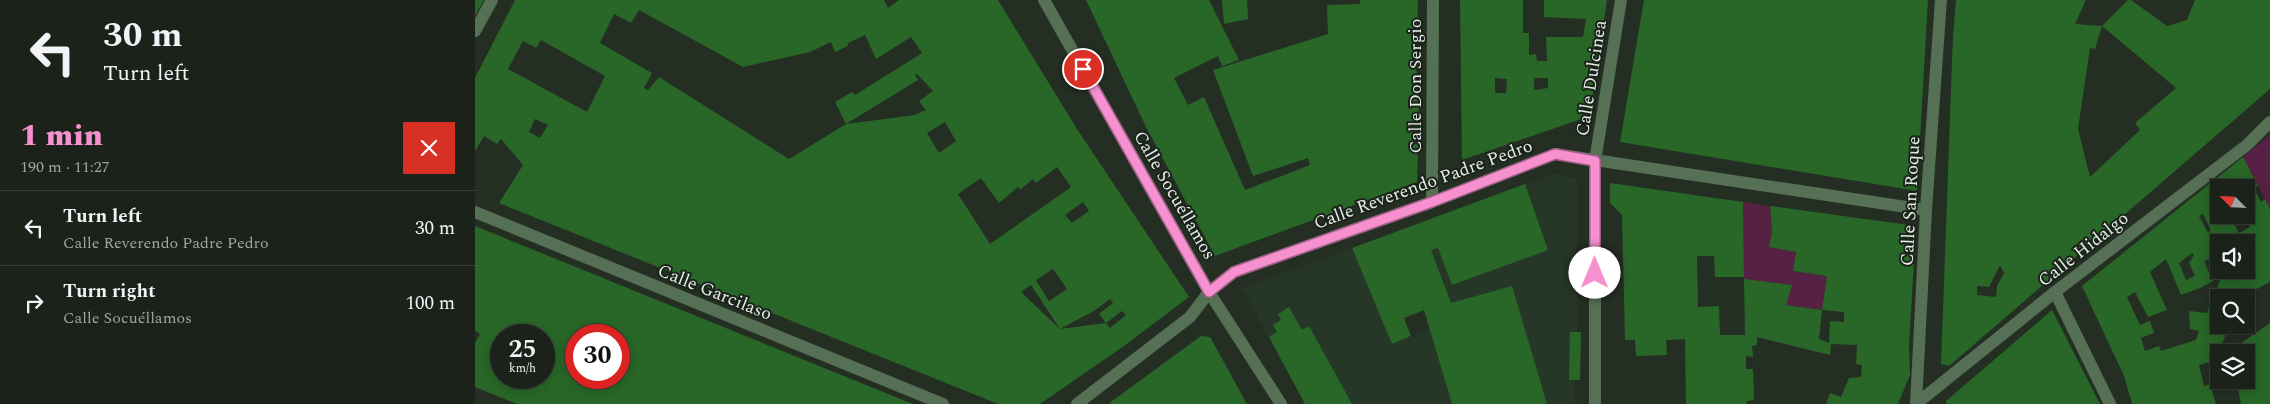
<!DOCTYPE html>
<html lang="en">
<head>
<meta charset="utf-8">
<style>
  :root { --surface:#1b221a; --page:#242a23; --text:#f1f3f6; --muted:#a0a4a2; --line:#393f39; --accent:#f690cf }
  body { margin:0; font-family:Spectral,serif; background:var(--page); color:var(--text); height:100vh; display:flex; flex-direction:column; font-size:19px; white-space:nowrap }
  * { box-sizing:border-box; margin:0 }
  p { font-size:16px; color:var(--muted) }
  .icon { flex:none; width:28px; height:28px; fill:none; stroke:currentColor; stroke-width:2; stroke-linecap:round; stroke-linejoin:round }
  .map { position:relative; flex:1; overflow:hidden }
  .sheet { display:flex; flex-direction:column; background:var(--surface); width:475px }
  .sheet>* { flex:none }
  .hud { background:#1b221a; color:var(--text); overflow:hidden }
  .needle { width:32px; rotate:294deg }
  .fabs { position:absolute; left:1735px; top:179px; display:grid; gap:10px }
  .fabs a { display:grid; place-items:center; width:45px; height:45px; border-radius:0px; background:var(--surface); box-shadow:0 2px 12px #0003,0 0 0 1px var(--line); font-size:25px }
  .speed { position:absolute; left:15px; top:324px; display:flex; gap:10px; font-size:25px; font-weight:700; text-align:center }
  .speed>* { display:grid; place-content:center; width:65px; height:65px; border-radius:50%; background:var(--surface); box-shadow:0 2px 12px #0003,0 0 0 1px var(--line); line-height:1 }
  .speed small { font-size:12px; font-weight:400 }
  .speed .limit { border:8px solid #d22; background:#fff; color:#111 }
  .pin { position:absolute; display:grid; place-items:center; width:42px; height:42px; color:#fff; margin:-21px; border:2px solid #fff; border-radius:50%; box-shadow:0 1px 5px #0007 }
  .me { position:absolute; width:55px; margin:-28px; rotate:0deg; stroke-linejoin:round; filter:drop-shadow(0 0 4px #0008) }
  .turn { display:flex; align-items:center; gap:18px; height:105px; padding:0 20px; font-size:22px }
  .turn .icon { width:65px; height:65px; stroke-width:2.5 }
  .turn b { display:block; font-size:35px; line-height:42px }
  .round { display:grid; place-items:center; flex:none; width:52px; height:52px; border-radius:0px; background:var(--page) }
  .headline { display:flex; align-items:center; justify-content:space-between; height:85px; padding:0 20px }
  h1 { font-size:30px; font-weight:800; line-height:38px; color:var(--accent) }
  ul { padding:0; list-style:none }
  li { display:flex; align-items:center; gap:15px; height:75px; padding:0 20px; border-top:1px solid var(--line) }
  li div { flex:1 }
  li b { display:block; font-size:19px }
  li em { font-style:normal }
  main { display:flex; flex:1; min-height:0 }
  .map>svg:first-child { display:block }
  .built { fill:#273727 }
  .green { fill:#562143 }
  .building { fill:#286728; fill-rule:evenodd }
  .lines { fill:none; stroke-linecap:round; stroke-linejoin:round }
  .minor { stroke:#567055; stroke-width:12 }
  .route-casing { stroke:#a05e87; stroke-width:12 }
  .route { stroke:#f690cf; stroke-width:9 }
  .labels { text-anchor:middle; stroke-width:4; stroke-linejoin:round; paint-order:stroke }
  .street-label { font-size:18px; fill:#e6ede6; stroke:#1a241a }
</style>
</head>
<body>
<main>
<section class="sheet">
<div class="hud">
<div class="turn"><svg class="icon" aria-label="left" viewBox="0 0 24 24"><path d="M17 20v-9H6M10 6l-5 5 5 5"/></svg><div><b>30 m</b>Turn left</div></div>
</div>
<div class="headline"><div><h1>1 min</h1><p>190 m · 11:27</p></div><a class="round" style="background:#d93025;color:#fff"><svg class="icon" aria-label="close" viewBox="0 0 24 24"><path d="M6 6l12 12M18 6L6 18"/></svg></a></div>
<ul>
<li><svg class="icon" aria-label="left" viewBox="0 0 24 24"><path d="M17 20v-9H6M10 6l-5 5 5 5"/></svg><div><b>Turn left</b><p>Calle Reverendo Padre Pedro</p></div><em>30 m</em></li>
<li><svg class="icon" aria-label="right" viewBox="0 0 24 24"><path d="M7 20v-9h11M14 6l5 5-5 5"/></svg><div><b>Turn right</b><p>Calle Socuéllamos</p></div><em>100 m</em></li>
</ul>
</section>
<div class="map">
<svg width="1795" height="404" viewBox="0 0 1795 404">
  <rect width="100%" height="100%" fill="#242e23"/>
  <polygon class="built" points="1078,174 1102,178 1102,332 1106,332 1105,380 1100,380 1100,404 830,404 767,288 877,248 918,344 954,329 945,298 915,234"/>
  <g class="green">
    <polygon points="1795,135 1795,209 1768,157"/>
    <polygon points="1268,202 1295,206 1297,232 1294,247 1321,252 1318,271 1352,276 1347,310 1311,305 1269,279"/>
  </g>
  <g class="building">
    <polygon points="0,0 9,0 0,16"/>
    <path d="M40 0H409L413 8 424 0H523L602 129 714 297 649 346 565 404H523L24 203 48 165 26 139 22 144 9 136 0 151V78ZM164 10 268 67 335 52 356 42 360 52 373 46V43L390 35 401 59 436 37 447 53 380 95 377 92 360 102 371 124 443 80 440 75 442 74 458 91 444 101 451 110 440 115 371 124 314 159 184 77 173 90 169 88 177 73 125 43 139 14 156 23ZM66 40 130 76 112 112 33 69 48 41 61 48ZM60 119 73 125 65 138 54 132ZM470 122 481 141 464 153 452 133ZM582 167 596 187 515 244 483 194 506 178 524 203 543 187 545 190 558 179 561 183ZM608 202 614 211 597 223 590 215ZM578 269 592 289 574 301 561 280ZM556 285 585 329 546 292ZM635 299 638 303 624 314 631 323 647 311 651 315 635 328 631 323 585 329 619 311Z"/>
    <polygon points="611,0 734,0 764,60 747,66 743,56 699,78 713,105 729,97 770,190 835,165 833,158 778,176 738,70 853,34 852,5 885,4 885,0 943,0 941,58 944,117 942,182 740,256 671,127"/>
    <polygon points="747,0 772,0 773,19 749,24"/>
    <path d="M985 0H1048V33H1054V55L1061 54 1062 61H1072L1071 37H1108L1111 19 1069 17V0H1132L1115 116 987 160ZM1020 78 1032 79 1031 93H1020ZM1059 78H1073V88L1059 90Z"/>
    <polygon points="1169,0 1453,0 1442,191 1145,142"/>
    <path d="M1481 0H1611L1600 24 1627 26 1620 49 1615 48 1603 129 1615 177 1665 130 1660 123 1701 88 1627 26 1653 0H1656L1692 26 1712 20 1720 0H1795V89L1474 366 1466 364 1478 35ZM1525 265 1529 273 1522 286 1521 297 1502 295V286L1514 287Z"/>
    <path d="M1768 157 1783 186 1778 187 1786 202 1790 199 1795 209V282L1764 298H1744V325H1754L1746 347 1748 352H1744V359L1724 365 1729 386 1735 384 1741 404H1657L1649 376 1607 286ZM1744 188H1771V215H1744ZM1728 214 1736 230 1733 233 1724 216ZM1770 218 1775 227 1764 233 1759 224ZM1744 242H1771V270H1749L1732 313 1714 311 1715 329 1724 331 1721 340 1686 351 1684 346 1670 351 1666 338 1679 333 1675 321 1665 325 1652 297 1660 292 1673 317 1692 310 1675 272 1691 259 1706 295 1725 288 1738 281 1729 261 1744 254ZM1717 253 1719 255 1714 263 1720 276 1711 280 1704 263Z"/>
    <polygon points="1135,183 1268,202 1269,277 1240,277 1239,256 1222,256 1223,307 1244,306 1245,335 1270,335 1269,279 1317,285 1311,305 1347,310 1344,339 1354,343 1355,321 1369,322 1369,312 1347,310 1352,276 1318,271 1321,252 1294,247 1297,232 1295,206 1441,226 1434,345 1435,375 1423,404 1351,404 1355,393 1366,397 1374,378 1386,377 1387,365 1381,364 1382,345 1356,344 1355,355 1282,337 1282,345 1277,346 1278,357 1271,356 1271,369 1278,369 1279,400 1272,401 1272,404 1211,404 1210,339 1191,340 1192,355 1161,356 1160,340 1150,340 1147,215 1135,203"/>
    <polygon points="1050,184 1073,250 977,285 963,248 956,250 976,303 1037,286 1072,404 977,404 949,310 929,318 936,336 917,344 877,248"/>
    <path d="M0 226 438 404H42L0 387V343L5 334 0 331ZM26 335H69V378H26ZM101 335H144V378H101Z"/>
    <polygon points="814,307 827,330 834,326 877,404 830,404 794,337 802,332 798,325 806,320 803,314"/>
    <polygon points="1577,310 1625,404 1471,404 1471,401"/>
    <polygon points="1795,323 1795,404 1766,404 1761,380 1771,380 1771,352 1756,352 1755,351"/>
    <polygon points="1095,332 1106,332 1105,380 1094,380"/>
    <polygon points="726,336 735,337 772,404 633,404"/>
  </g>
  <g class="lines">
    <g class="minor">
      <polyline points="569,0 734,292 806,404"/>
      <polyline points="0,31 17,0"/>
      <polyline points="957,202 958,0"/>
      <polyline points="0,212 468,404"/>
      <polyline points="1580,292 1635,404"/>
      <polyline points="602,404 715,317 734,292 759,272 957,202 1080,154 1451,210"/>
      <polyline points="1120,404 1120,161 1146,0"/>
      <polyline points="1441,404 1580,292 1772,145 1795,122"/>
      <polyline points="1441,404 1451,210 1466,0"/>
    </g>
  </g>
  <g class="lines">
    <g class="route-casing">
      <polyline id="route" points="608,69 734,292 759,272 957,202 1080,154 1120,161 1120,273"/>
    </g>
    <use href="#route" class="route"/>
  </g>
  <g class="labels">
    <g class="street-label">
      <text transform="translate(1116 78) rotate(-81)" y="6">Calle Dulcinea</text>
      <text transform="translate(940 86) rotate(-90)" y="6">Calle Don Sergio</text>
      <text transform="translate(948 184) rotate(-20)" y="6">Calle Reverendo Padre Pedro</text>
      <text transform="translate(700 195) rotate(60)" y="6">Calle Socuéllamos</text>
      <text transform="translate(1435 201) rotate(-87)" y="6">Calle San Roque</text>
      <text transform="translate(1608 249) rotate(-38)" y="6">Calle Hidalgo</text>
      <text transform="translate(240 292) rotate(22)" y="6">Calle Garcilaso</text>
    </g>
  </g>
</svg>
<div class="fabs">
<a><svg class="needle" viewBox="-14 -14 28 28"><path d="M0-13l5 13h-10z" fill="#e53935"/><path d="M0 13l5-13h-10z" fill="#a0a4a2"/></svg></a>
<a><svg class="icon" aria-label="sound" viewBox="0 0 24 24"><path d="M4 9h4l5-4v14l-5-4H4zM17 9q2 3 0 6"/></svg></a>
<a><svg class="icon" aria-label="search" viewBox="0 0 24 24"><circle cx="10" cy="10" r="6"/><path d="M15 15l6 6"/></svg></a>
<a><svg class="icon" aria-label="layers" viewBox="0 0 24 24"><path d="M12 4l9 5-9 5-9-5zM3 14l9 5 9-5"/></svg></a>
</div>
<div class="speed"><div>25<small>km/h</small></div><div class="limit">30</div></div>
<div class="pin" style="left:608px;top:69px;background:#d93025"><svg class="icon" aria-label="arrive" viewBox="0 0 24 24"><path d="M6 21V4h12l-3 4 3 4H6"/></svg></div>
<svg class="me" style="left:1120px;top:273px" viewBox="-20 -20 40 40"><circle r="19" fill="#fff"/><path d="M0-13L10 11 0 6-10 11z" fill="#f690cf"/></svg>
</div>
</main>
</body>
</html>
